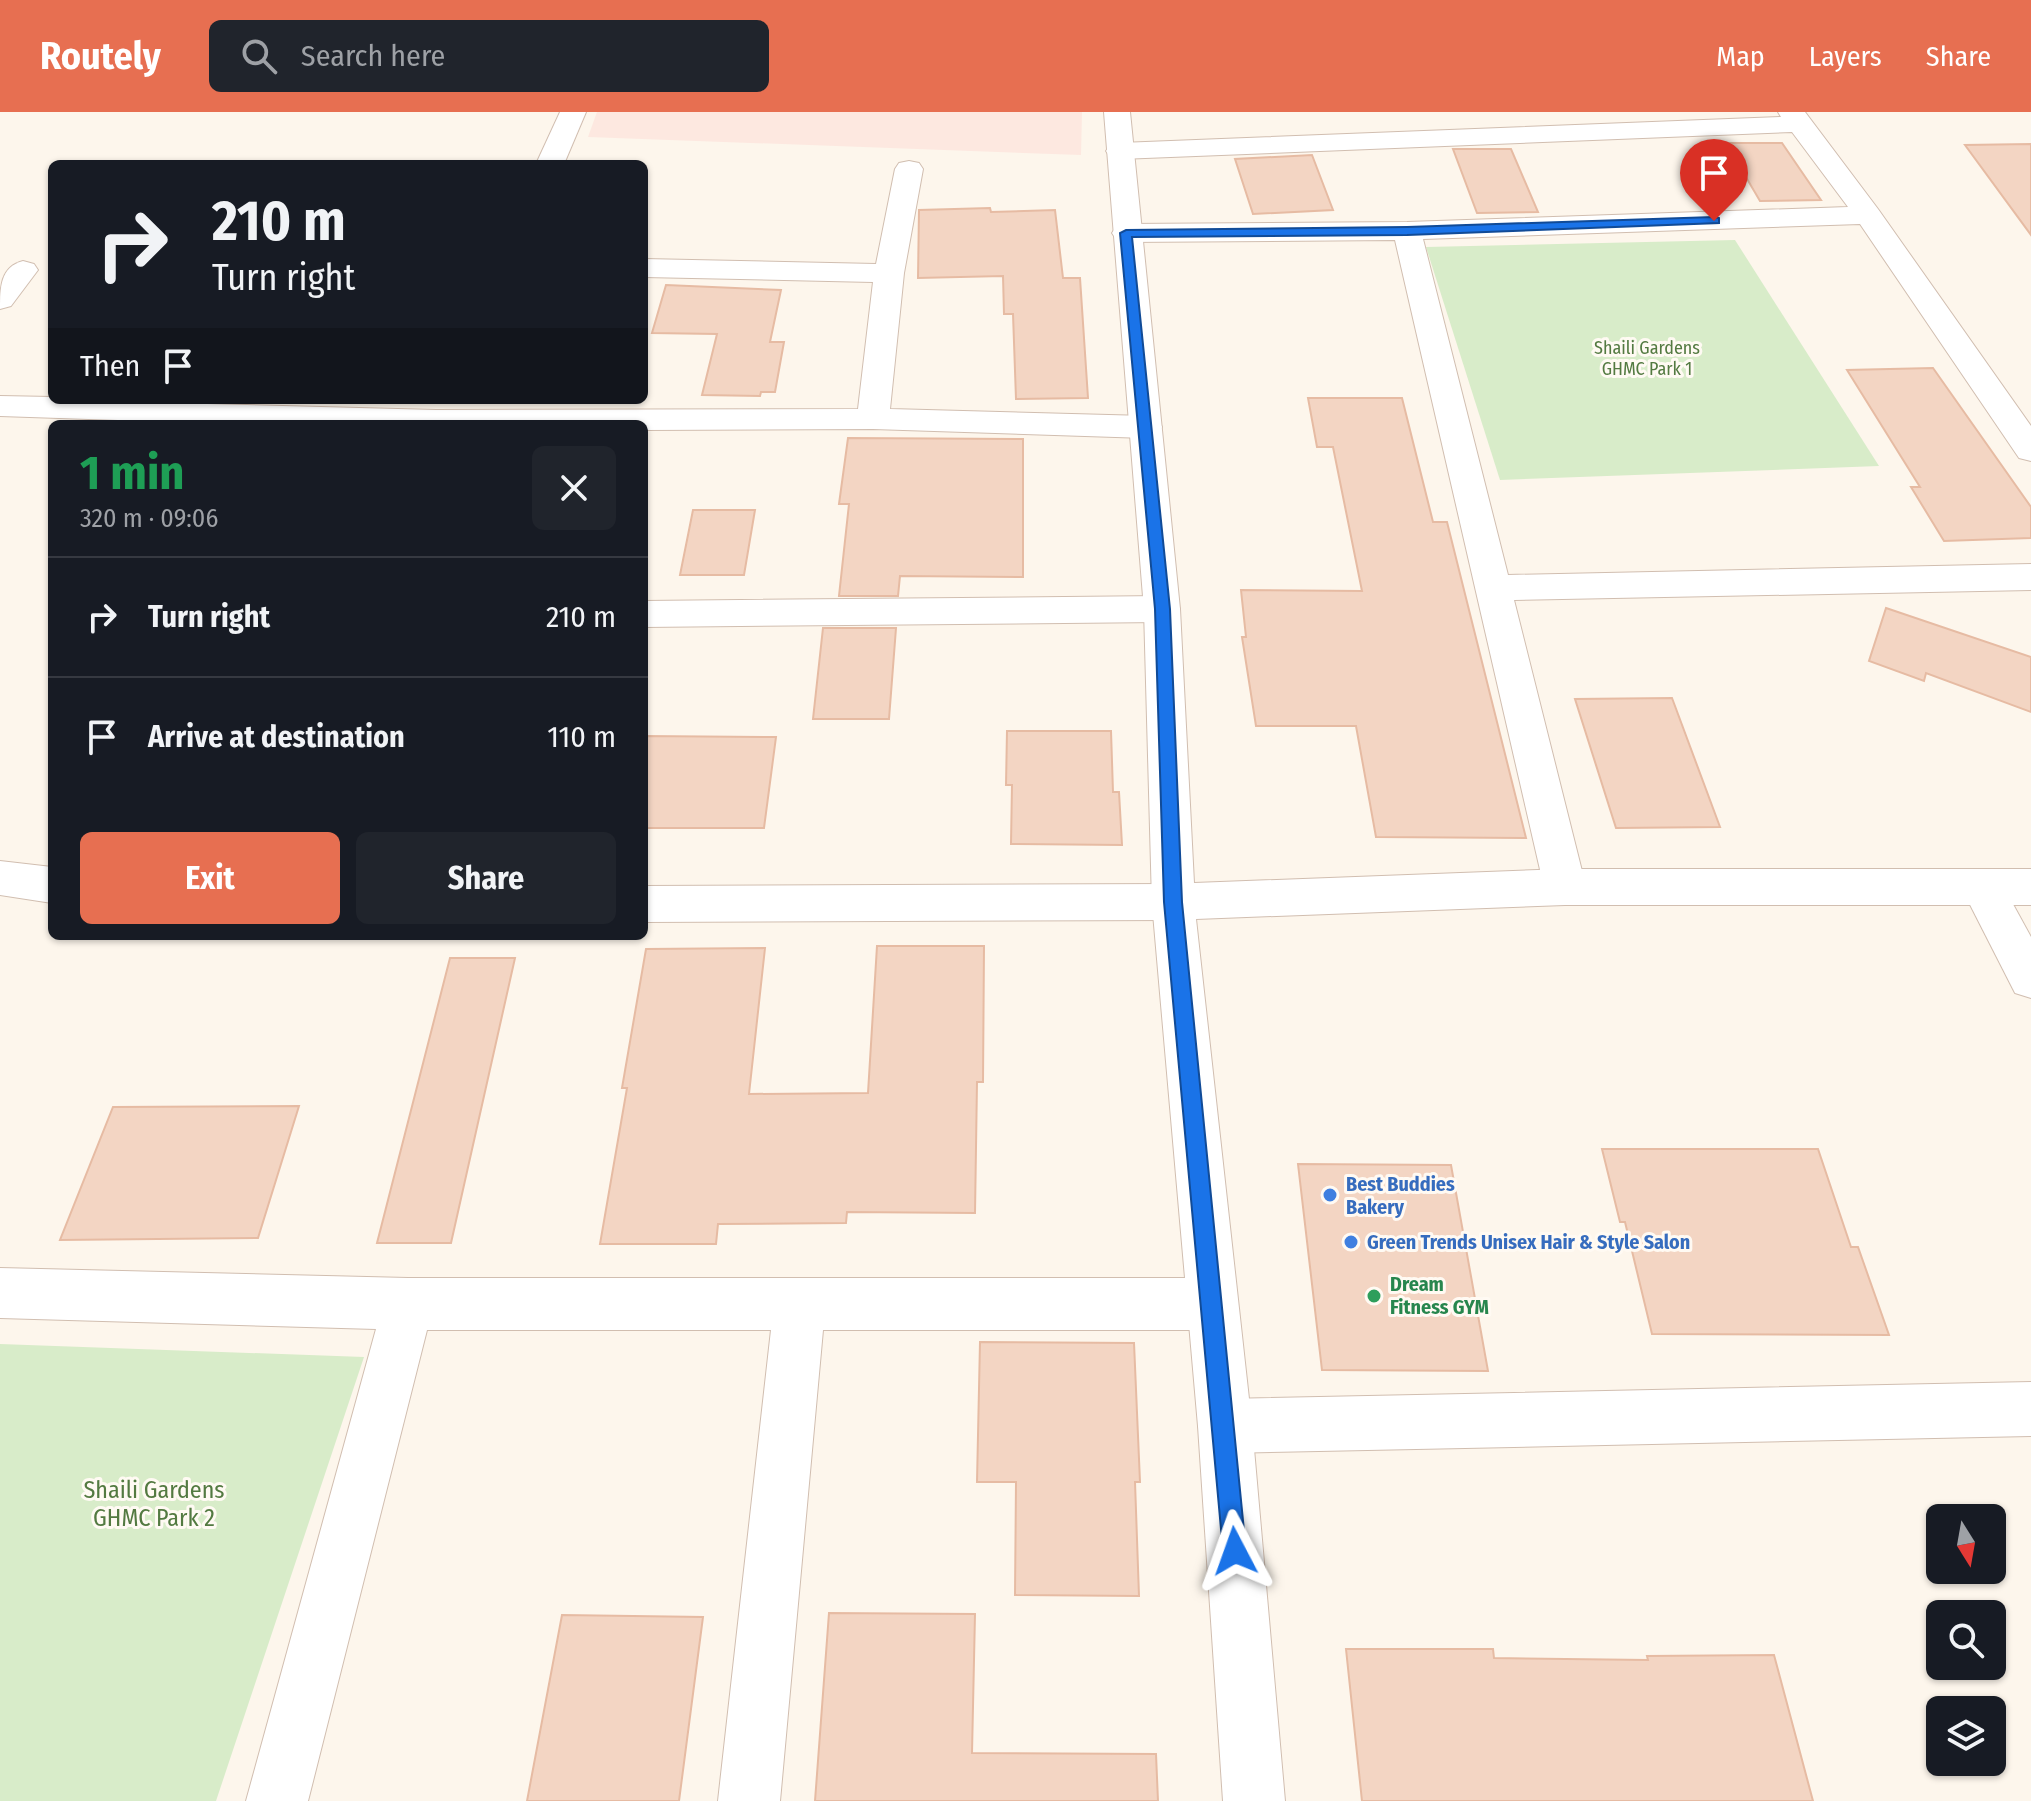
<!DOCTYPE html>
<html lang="en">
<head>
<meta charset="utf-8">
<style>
  :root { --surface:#171b24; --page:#20242c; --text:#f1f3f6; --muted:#9ea1a6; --line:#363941; --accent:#e76f51 }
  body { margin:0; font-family:"Fira Sans Condensed",sans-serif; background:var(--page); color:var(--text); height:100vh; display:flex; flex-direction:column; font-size:30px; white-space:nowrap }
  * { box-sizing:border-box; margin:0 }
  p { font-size:26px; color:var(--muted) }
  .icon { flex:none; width:44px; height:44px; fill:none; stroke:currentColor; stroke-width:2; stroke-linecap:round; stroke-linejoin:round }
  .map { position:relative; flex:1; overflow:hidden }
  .side { position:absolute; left:48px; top:308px; width:600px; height:520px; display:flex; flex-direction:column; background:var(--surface); border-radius:12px; box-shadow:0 2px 6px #0004 }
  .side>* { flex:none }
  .top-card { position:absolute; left:48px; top:48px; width:600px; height:244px; border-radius:12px; box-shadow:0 2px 6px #0004; background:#171b24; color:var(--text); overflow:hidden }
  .needle { width:52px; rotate:169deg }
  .buttons { position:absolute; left:1926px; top:1392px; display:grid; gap:16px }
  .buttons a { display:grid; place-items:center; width:80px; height:80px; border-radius:12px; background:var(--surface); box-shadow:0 2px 6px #0004; font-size:40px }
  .pin { position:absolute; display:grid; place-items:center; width:68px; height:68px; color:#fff; margin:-82px -34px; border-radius:50% 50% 50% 0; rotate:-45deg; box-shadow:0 0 8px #0007 }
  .pin .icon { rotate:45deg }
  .me { position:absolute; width:88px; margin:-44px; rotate:356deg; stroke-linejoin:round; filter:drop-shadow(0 0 6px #0008) }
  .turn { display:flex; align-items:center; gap:28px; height:168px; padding:0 32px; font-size:36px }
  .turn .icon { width:104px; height:104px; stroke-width:2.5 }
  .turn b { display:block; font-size:56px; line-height:68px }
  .then { display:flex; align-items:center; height:76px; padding:0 32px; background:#0003; gap:16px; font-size:30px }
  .round { display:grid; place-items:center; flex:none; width:84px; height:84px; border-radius:12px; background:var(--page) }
  .headline { display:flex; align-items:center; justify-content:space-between; height:136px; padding:0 32px }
  h1 { font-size:48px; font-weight:700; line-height:60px; color:#1e9e55 }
  .button { display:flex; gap:16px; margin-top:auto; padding:16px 32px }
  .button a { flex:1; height:92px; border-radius:12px; background:var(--accent); color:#fff; font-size:32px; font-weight:700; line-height:92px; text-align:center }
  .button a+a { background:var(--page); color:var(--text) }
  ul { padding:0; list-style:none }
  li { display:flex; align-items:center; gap:24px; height:120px; padding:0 32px; border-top:2px solid var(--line) }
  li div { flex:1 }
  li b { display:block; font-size:30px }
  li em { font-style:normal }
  header { display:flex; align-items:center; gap:48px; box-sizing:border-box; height:112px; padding:0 40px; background:var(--accent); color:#fff }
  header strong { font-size:38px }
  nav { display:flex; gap:44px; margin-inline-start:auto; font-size:28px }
  .search { width:560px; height:72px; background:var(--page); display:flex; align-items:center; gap:20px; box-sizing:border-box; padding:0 28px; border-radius:12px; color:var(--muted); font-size:30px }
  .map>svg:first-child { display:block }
  .commercial { fill:#fde8e0 }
  .green { fill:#d8ecc9 }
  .building { fill:#f3d5c3; stroke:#e6bba3; stroke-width:2 }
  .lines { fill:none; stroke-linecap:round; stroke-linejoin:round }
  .minor-casing { stroke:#d1beb0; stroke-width:2 }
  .tertiary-casing { stroke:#d1beb0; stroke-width:2 }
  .minor { fill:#fff; fill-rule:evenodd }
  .tertiary { fill:#fff; fill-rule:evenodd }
  .route { fill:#1a73e8; stroke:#114b97; stroke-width:2 }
  .shop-dot { fill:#3f7fe0; stroke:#fffaf3; stroke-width:3 }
  .leisure-dot { fill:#2e9e5b; stroke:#fffaf3; stroke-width:3 }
  .labels { text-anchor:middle; stroke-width:6; stroke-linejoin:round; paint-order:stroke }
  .far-park-label { font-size:18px; fill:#537a41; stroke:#fffaf3 }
  .shop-label { font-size:20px; font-weight:bold; fill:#366cbe; stroke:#fffaf3; text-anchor:start }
  .leisure-label { font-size:20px; font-weight:bold; fill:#27864d; stroke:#fffaf3; text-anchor:start }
  .near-park-label { font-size:24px; fill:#537a41; stroke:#fffaf3 }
</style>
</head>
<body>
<header>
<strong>Routely</strong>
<div class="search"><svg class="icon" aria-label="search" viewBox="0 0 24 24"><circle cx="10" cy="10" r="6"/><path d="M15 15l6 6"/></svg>Search here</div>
<nav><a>Map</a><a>Layers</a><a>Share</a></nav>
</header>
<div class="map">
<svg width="2031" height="1689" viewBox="0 0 2031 1689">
  <rect width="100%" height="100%" fill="#fdf6ec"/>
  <polygon class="commercial" points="597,0 1082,0 1081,43 588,25"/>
  <g class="green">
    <polygon points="1735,128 1879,354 1500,368 1426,135"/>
    <polygon points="0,1232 364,1245 216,1689 0,1689"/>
  </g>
  <g class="building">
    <polygon points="1726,31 1782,31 1821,88 1760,89"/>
    <polygon points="2031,32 2031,123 1965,33"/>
    <polygon points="1453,37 1511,37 1538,100 1477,101"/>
    <polygon points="1312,43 1333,98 1253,102 1235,47"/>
    <polygon points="990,96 991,100 1055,98 1063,166 1080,166 1088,286 1016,287 1013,202 1004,202 1003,164 918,166 919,98"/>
    <polygon points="666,173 781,178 770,230 784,230 775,280 761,280 760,284 702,283 717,222 652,221"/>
    <polygon points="1933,256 2031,395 2031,426 1944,429 1911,375 1920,375 1847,258"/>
    <polygon points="1308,286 1402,286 1433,410 1447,410 1526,726 1376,725 1356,614 1256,614 1242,525 1246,525 1241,478 1362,479 1333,335 1317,335"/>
    <polygon points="848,326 1023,327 1023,465 900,464 898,484 839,484 849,392 839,392"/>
    <polygon points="693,398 755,398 744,463 680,463"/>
    <polygon points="1886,496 2031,545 2031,600 1926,561 1924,569 1869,549"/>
    <polygon points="823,516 896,516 889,607 813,607"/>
    <polygon points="1672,586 1720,715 1616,716 1575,587"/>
    <polygon points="1007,619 1111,619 1113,680 1119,680 1122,733 1011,732 1012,673 1006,673"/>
    <polygon points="644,624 776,625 764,716 644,716"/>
    <polygon points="877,834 984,834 983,970 977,970 975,1101 847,1100 846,1111 718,1112 716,1132 600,1132 627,976 622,976 646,837 765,836 749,982 868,981"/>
    <polygon points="450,846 515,846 451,1131 377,1131"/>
    <polygon points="299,994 258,1126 60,1128 113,995"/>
    <polygon points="1602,1037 1818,1037 1851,1135 1858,1135 1889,1223 1652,1222 1625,1110 1620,1110"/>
    <polygon points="1298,1052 1451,1053 1488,1259 1322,1258"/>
    <polygon points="980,1230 1134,1231 1140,1370 1135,1370 1139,1484 1015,1483 1016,1370 977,1370"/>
    <polygon points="829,1501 975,1502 972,1641 1156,1642 1158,1689 815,1689"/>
    <polygon points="562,1503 703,1505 679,1689 527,1689"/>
    <polygon points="1346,1537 1493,1537 1494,1546 1648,1548 1647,1544 1774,1543 1813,1689 1362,1689"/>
  </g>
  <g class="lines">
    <g class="minor-casing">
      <g id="minor">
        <polygon points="560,0 586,0 564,52 536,52"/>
        <polygon points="1778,0 1805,0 1878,97 2031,314 2031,349 2019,346 1860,112 1423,127 1508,463 2031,452 2031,478 1514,488 1586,775 1580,787 1565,793 1550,787 1544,775 1395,128 1126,130 1116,127 1112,121 1116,115 1126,112 1407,110 1848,95 1792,20 1120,47 1110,45 1106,39 1110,33 1120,31 1781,5"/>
        <polygon points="909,49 919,51 923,57 904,161 890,297 1146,304 1158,308 1162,315 1158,322 1146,326 873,317 644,318 644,312 236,312 0,304 0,284 52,285 52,288 436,298 858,297 873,170 644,165 644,147 876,152 895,57 899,51"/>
        <path d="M23 149 34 152 38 158 11 194 0 197C0 176 0 155 23 149Z"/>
        <polygon points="1162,484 1175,488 1180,497 1175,506 1162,510 644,515 644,489"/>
        <polygon points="0,749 52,755 52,791 0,783"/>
        <polygon points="1982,757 1997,763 2031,825 2031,886 2015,881 1961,775 1967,763"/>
        <polygon points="1173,772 1188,777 1194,790 1188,803 1173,808 644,810 644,774"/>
        <polygon points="0,1156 408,1166 1212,1166 1230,1174 1238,1192 1230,1210 1212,1218 823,1218 780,1689 718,1689 771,1218 427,1218 308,1689 246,1689 376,1217 0,1206"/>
        <polygon points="2031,1270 2031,1324 1225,1341 1206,1333 1198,1314 1206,1295 1225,1287"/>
      </g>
    </g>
    <g class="tertiary-casing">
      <polygon id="tertiary" points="1104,0 1130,0 1180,497 1194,771 1565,757 2031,757 2031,793 1565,793 1196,807 1252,1314 1285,1689 1223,1689 1198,1314 1152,790 1144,497"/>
    </g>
    <use href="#minor" class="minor"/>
    <use href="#tertiary" class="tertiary"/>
  </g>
  <polygon class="route" points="1714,105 1719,106 1719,111 1407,123 1132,125 1170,497 1182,790 1246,1439 1243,1447 1235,1451 1227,1447 1223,1439 1164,790 1155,497 1120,121 1126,118 1407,115"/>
  <g class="shop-dot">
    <circle cx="1330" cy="1083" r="8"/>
    <circle cx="1351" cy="1130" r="8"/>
  </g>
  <circle class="leisure-dot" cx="1374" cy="1184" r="8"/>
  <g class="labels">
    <g class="far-park-label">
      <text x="1647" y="242">Shaili Gardens<tspan x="1647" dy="21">GHMC Park 1</tspan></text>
    </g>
    <g class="shop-label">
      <text x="1346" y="1079">Best Buddies<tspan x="1346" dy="23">Bakery</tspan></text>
      <text x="1367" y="1137">Green Trends Unisex Hair &amp; Style Salon</text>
    </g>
    <g class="leisure-label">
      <text x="1390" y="1179">Dream<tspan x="1390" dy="23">Fitness GYM</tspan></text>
    </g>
    <g class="near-park-label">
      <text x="154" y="1386">Shaili Gardens<tspan x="154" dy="28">GHMC Park 2</tspan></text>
    </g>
  </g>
</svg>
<div class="buttons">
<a><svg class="needle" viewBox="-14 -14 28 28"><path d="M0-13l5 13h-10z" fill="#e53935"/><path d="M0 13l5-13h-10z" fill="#9ea1a6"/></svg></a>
<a><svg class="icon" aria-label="search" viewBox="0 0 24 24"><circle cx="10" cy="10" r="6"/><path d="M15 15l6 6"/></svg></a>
<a><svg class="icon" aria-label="layers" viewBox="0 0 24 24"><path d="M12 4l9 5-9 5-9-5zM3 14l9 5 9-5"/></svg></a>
</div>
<div class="pin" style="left:1714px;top:109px;background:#d93025"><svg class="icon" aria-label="arrive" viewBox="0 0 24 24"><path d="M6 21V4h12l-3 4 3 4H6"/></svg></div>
<svg class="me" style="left:1235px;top:1439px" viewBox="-20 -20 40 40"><path d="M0-17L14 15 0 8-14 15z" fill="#1a73e8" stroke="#fff" stroke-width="4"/></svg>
<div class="top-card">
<div class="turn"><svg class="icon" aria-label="right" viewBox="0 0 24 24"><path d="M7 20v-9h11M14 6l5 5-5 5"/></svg><div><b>210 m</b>Turn right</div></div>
<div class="then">Then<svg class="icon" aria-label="arrive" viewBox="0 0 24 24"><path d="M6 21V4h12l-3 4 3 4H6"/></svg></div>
</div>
<section class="side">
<div class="headline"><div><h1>1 min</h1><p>320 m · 09:06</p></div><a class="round"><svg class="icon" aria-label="close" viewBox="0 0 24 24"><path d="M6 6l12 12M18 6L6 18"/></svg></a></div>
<ul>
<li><svg class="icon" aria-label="right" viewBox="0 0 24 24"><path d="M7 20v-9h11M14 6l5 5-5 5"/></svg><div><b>Turn right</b></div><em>210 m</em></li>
<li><svg class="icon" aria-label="arrive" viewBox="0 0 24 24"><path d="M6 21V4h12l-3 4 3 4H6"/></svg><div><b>Arrive at destination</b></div><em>110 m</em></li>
</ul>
<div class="button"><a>Exit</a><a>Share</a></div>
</section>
</div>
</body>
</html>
